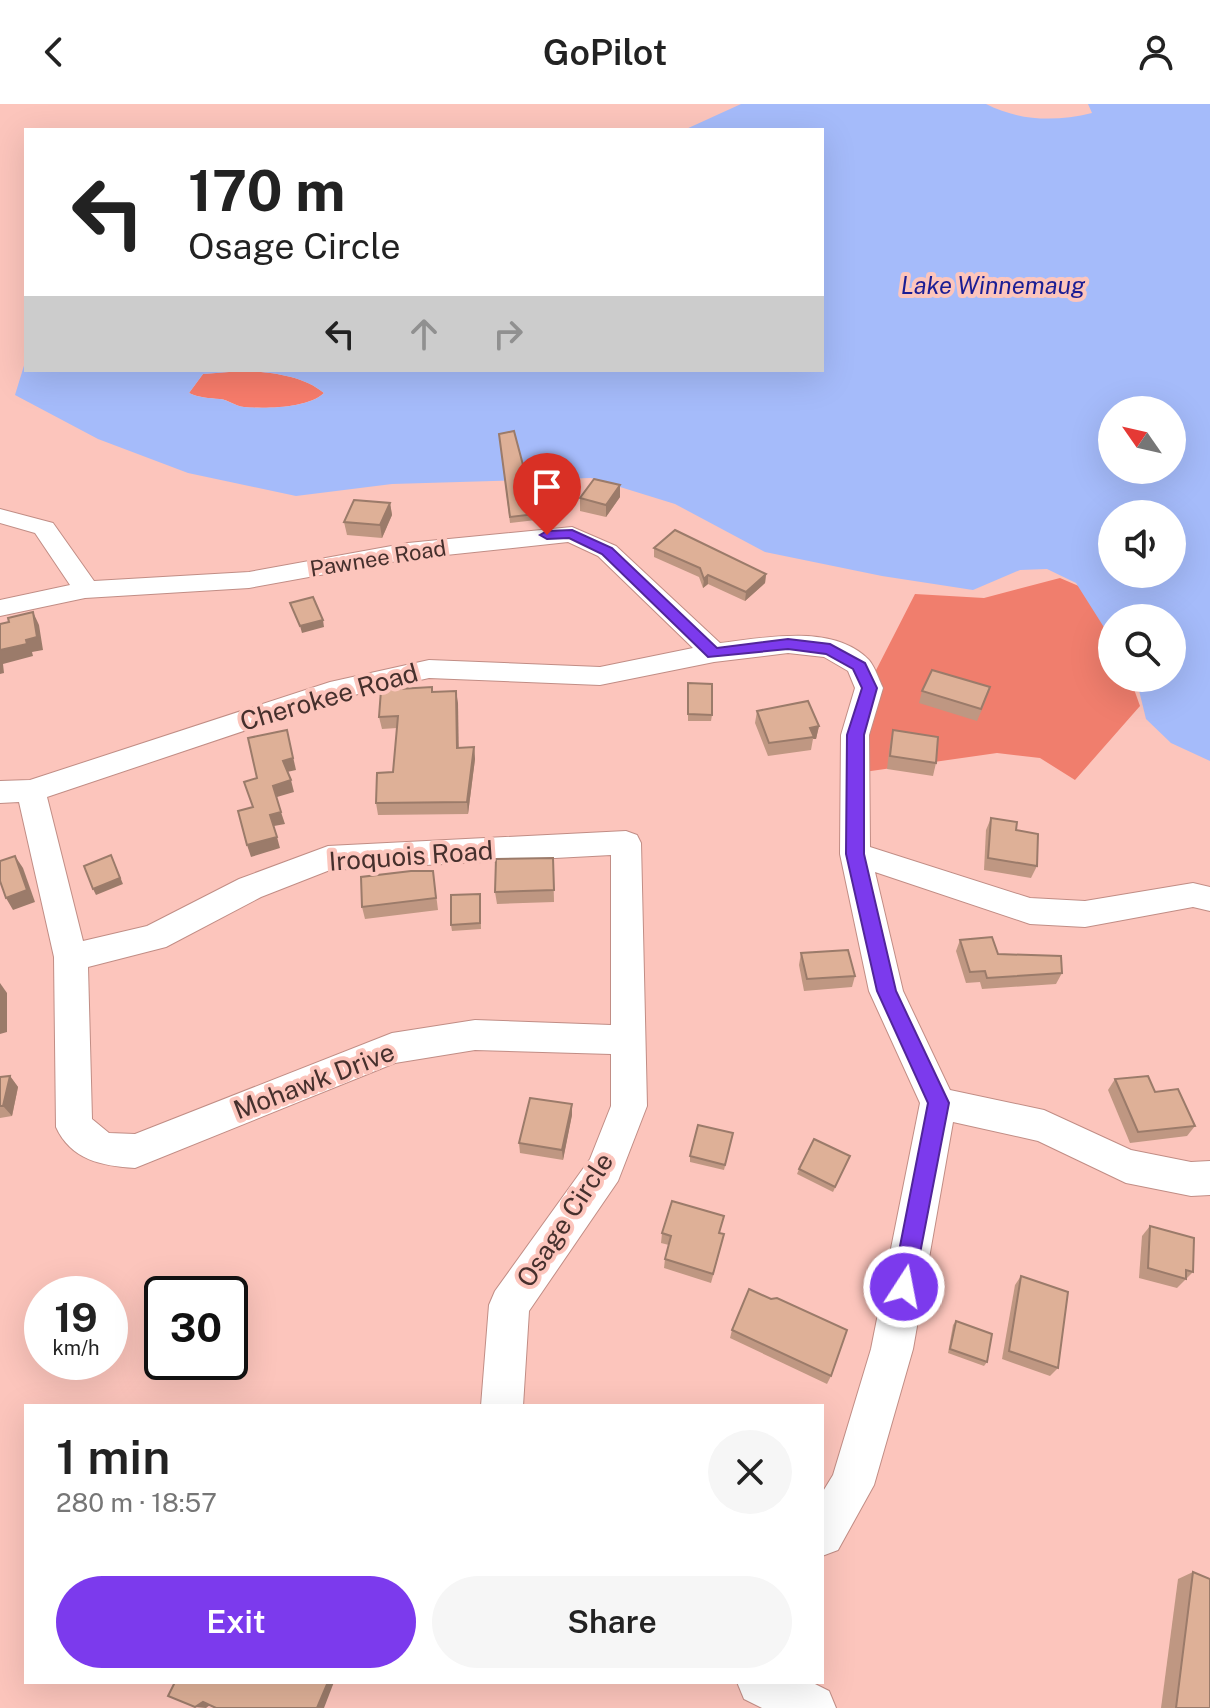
<!DOCTYPE html>
<html lang="en">
<head>
<meta charset="utf-8">
<style>
  :root { --surface:#fff; --page:#f6f6f6; --text:#222; --muted:#767676; --accent:#7c3aed }
  body { margin:0; font-family:"Public Sans",sans-serif; background:var(--page); color:var(--text); height:100vh; display:flex; flex-direction:column; font-size:30px; white-space:nowrap }
  * { box-sizing:border-box; margin:0 }
  p { font-size:26px; color:var(--muted) }
  .icon { flex:none; width:44px; height:44px; fill:none; stroke:currentColor; stroke-width:2; stroke-linecap:round; stroke-linejoin:round }
  .map { position:relative; flex:1; overflow:hidden }
  .sheet { position:absolute; left:24px; top:1300px; width:800px; height:280px; display:flex; flex-direction:column; background:var(--surface); border-radius:0px; box-shadow:0 8px 32px #0002 }
  .sheet>* { flex:none }
  .guide { position:absolute; left:24px; top:24px; width:800px; height:244px; border-radius:0px; box-shadow:0 8px 32px #0002; background:#fff; color:var(--text); overflow:hidden }
  .needle { width:52px; rotate:304deg }
  .fabs { position:absolute; left:1098px; top:292px; display:grid; gap:16px }
  .fabs a { display:grid; place-items:center; width:88px; height:88px; border-radius:50%; background:var(--surface); box-shadow:0 8px 32px #0002; font-size:40px }
  .speed { position:absolute; left:24px; top:1172px; display:flex; gap:16px; font-size:40px; font-weight:700; text-align:center }
  .speed>* { display:grid; place-content:center; width:104px; height:104px; border-radius:50%; background:var(--surface); box-shadow:0 8px 32px #0002; line-height:1 }
  .speed small { font-size:20px; font-weight:400 }
  .speed .limit { border:4px solid #111; border-radius:12px; background:#fff; color:#111 }
  .pin { position:absolute; display:grid; place-items:center; width:68px; height:68px; color:#fff; margin:-82px -34px; border-radius:50% 50% 50% 0; rotate:-45deg; box-shadow:0 0 8px #0007 }
  .pin .icon { rotate:45deg }
  .me { position:absolute; width:88px; margin:-44px; rotate:11deg; stroke-linejoin:round; filter:drop-shadow(0 0 6px #0008) }
  .turn { display:flex; align-items:center; gap:28px; height:168px; padding:0 32px; font-size:36px }
  .turn .icon { width:104px; height:104px; stroke-width:2.5 }
  .turn b { display:block; font-size:56px; line-height:68px }
  .lanes { display:flex; align-items:center; height:76px; padding:0 32px; background:#0003; justify-content:center; gap:40px; direction:ltr }
  .lanes .off { opacity:.35 }
  .round { display:grid; place-items:center; flex:none; width:84px; height:84px; border-radius:42px; background:var(--page) }
  .headline { display:flex; align-items:center; justify-content:space-between; height:136px; padding:0 32px }
  h1 { font-size:48px; font-weight:600; line-height:60px }
  .primary-button { display:flex; gap:16px; margin-top:auto; padding:16px 32px }
  .primary-button a { flex:1; height:92px; border-radius:48px; background:var(--accent); color:#fff; font-size:32px; font-weight:600; line-height:92px; text-align:center }
  .primary-button a+a { background:var(--page); color:var(--text) }
  header { display:flex; justify-content:space-between; align-items:center; height:104px; padding:0 32px; background:var(--surface); font-size:36px; font-weight:600 }
  .map>svg:first-child { display:block }
  .green { fill:#f07e6d }
  .forest { fill:#f87c6b }
  .water { fill:#a5bbfa; fill-rule:evenodd }
  .lines { fill:none; stroke-linecap:round; stroke-linejoin:round }
  .minor-casing { stroke:#c18d85; stroke-width:2 }
  .minor { fill:#fff; fill-rule:evenodd }
  .wall { fill:#bf9782 }
  .shaded-wall { fill:#9b7b6a }
  .building { fill:#deb097; stroke:#9b7b6a; stroke-width:2 }
  .route { fill:#7c3aed; stroke:#51269a; stroke-width:2 }
  .labels { text-anchor:middle; stroke-width:8; stroke-linejoin:round; paint-order:stroke }
  .far-street-label { font-size:22px; fill:#46302d; stroke:#fcc5bc }
  .far-water-label { font-size:24px; font-style:italic; fill:#1a1d94; stroke:#fcc5bc }
  .street-label { font-size:26px; fill:#46302d; stroke:#fcc5bc }
</style>
</head>
<body>
<header><svg class="icon" aria-label="back" viewBox="0 0 24 24"><path d="M15 5l-7 7 7 7"/></svg>GoPilot<svg class="icon" aria-label="person" viewBox="0 0 24 24"><circle cx="12" cy="8" r="4"/><path d="M4 21q1-7 8-7t8 7"/></svg></header>
<div class="map">
<svg width="1210" height="1604" viewBox="0 0 1210 1604">
  <rect width="100%" height="100%" fill="#fcc5bc"/>
  <polygon class="green" points="1060,474 1088,486 1112,529 1112,574 1130,574 1140,602 1075,676 1040,654 997,649 864,668 848,621 915,490 984,494"/>
  <path class="forest" d="M242 267C269 268 302 271 324 289 308 304 266 305 244 303 235 302 229 296 220 295 208 294 201 294 189 289L203 270Z"/>
  <path class="water" d="M741 0H986C1020 17 1055 18 1092 9L1088 0H1210V657L1171 639 1146 615 1136 574H1172V514H1112V536L1076 479 1047 465 1020 466 973 486 882 472 765 448 675 400 591 374 392 380 296 392 188 369 98 335 15 291 26 255V266H822V26H684ZM242 267C269 268 302 271 324 289 309 304 265 305 244 303 235 302 228 296 220 295 208 294 200 294 189 289L203 270ZM1112 306H1172V366H1112ZM1112 410H1172V470H1112Z"/>
  <g class="lines">
    <g class="minor-casing">
      <g id="minor">
        <path d="M0 405 53 419 94 477 249 468 408 439 572 423 616 442 720 539C765 534 833 519 869 556 875 563 879 576 883 584L869 631 870 743 1030 794 1085 797 1193 779 1210 783V807L1193 803 1085 823 1030 820 875 768 903 887 950 986 1044 1006 1131 1046 1191 1058 1210 1057V1091L1191 1092 1126 1079 1038 1037 953 1018 913 1245 874 1381 838 1446 822 1452V1389L833 1371 871 1245 920 999 869 887 840 750 841 631 855 584 848 567 824 553 788 549 714 558 600 581 429 574 345 593 47 693 83 837 147 822 239 775 328 742 626 727 637 731 641 739 647 1002 618 1077 529 1207 523 1302H481L489 1201 495 1187 590 1055 611 1002V950L475 946 395 959 135 1064C102 1062 71 1056 56 1023L54 853 19 698 0 699V677L30 676 330 578 429 556 600 563 693 544 598 452 568 438 408 455 249 484 85 494 0 512V496L70 481 35 429 0 419ZM611 751V921L475 916 392 929 135 1030 109 1029 92 1015 88 863 166 843 261 793 330 766Z"/>
        <polygon points="737,1578 811,1578 829,1587 836,1604 762,1604 744,1595"/>
      </g>
    </g>
    <use href="#minor" class="minor"/>
  </g>
  <g class="wall">
    <polygon points="499,330 536,410 536,416 510,419"/>
    <polygon points="620,393 606,413 580,407 580,394"/>
    <polygon points="390,399 392,411 382,434 347,431 344,418"/>
    <polygon points="654,444 766,470 765,479 745,497 708,480 703,484 699,473 654,453"/>
    <polygon points="688,579 712,611 711,617 688,617"/>
    <polygon points="432,583 433,588 458,599 458,644 474,643 475,655 468,710 378,711 376,699 393,668 397,624 382,625 379,613"/>
    <polygon points="922,587 986,596 977,617 919,599"/>
    <polygon points="757,607 819,622 816,635 813,635 811,646 768,652 755,619"/>
    <polygon points="893,626 936,659 933,672 887,665 890,639"/>
    <polygon points="991,714 1016,726 1037,762 1031,774 984,766 986,726"/>
    <polygon points="553,754 554,798 497,800 495,788"/>
    <polygon points="433,767 438,806 365,815 362,803"/>
    <polygon points="480,790 481,825 452,827 451,821"/>
    <polygon points="960,836 998,850 1062,869 1056,880 982,885 980,878 966,879 956,847"/>
    <polygon points="801,849 855,872 852,883 804,887 799,861"/>
    <polygon points="10,972 18,983 12,1012 0,1014 0,973"/>
    <polygon points="1115,975 1155,988 1195,1022 1187,1032 1130,1039 1108,986"/>
    <polygon points="572,1011 563,1056 520,1049 519,1039"/>
    <polygon points="733,1029 724,1066 690,1058 690,1052"/>
    <polygon points="850,1052 833,1088 797,1070 799,1065"/>
    <polygon points="1150,1122 1193,1168 1177,1184 1139,1174 1142,1132"/>
    <polygon points="662,1129 720,1129 722,1139 711,1179 664,1164 665,1155 669,1141 661,1139"/>
    <polygon points="1021,1172 1058,1264 1050,1272 1002,1255 1015,1181"/>
    <polygon points="956,1217 987,1258 984,1262 948,1249 953,1221"/>
    <polygon points="732,1226 831,1272 827,1280 730,1234"/>
    <polygon points="1193,1468 1210,1604 1161,1604 1178,1475"/>
  </g>
  <g class="shaded-wall">
    <polygon points="620,381 620,393 606,413 606,401"/>
    <polygon points="390,399 392,411 382,434 380,421"/>
    <polygon points="766,470 765,479 745,497 746,488"/>
    <polygon points="708,471 708,480 703,484 704,475"/>
    <polygon points="33,508 39,521 43,546 32,548 33,552 3,560 4,569 0,570 0,546 26,536"/>
    <polygon points="323,516 324,523 302,529 300,522"/>
    <polygon points="456,587 458,599 459,656 457,644"/>
    <polygon points="819,622 816,635 813,635 814,633 810,624"/>
    <polygon points="287,626 296,666 287,668 283,657"/>
    <polygon points="474,643 475,655 468,710 467,698"/>
    <polygon points="291,676 294,688 277,693 273,682"/>
    <polygon points="281,708 285,720 274,722 280,744 251,753 247,741 270,711"/>
    <polygon points="111,751 123,780 96,791 93,785"/>
    <polygon points="15,752 23,764 35,798 13,806 6,794"/>
    <polygon points="0,879 7,889 7,928 0,930"/>
    <polygon points="10,972 18,983 12,1012 3,1002"/>
    <polygon points="572,1000 572,1011 563,1056 562,1046"/>
    <polygon points="328,1578 334,1578 324,1604 317,1604"/>
    <polygon points="203,1598 210,1601 206,1604 195,1603"/>
  </g>
  <g class="building">
    <polygon points="514,327 536,410 510,413 499,330"/>
    <polygon points="594,375 620,381 606,401 580,394"/>
    <polygon points="354,396 390,399 380,421 344,418"/>
    <polygon points="675,426 766,470 746,488 708,471 704,475 700,464 654,444"/>
    <polygon points="313,493 323,516 300,522 290,499"/>
    <polygon points="33,508 37,533 26,536 27,540 0,546 0,520 9,518 8,514"/>
    <polygon points="932,566 990,583 981,605 922,587"/>
    <polygon points="688,579 712,580 712,611 688,610"/>
    <polygon points="432,583 432,588 456,587 457,644 474,643 467,698 376,699 377,669 393,668 398,612 379,613 381,586"/>
    <polygon points="808,597 819,622 810,624 814,633 769,639 757,607"/>
    <polygon points="287,626 293,654 283,657 291,676 273,682 281,708 270,711 277,733 247,741 238,707 253,703 244,678 257,674 248,634"/>
    <polygon points="893,626 938,633 936,659 890,652"/>
    <polygon points="991,714 1017,718 1016,726 1038,730 1037,762 988,754"/>
    <polygon points="111,751 120,774 93,785 84,762"/>
    <polygon points="15,752 27,786 6,794 0,777 0,757"/>
    <polygon points="553,754 554,786 495,788 496,755"/>
    <polygon points="411,767 433,767 436,794 362,803 361,773"/>
    <polygon points="480,790 480,819 451,821 451,791"/>
    <polygon points="992,833 998,850 1061,852 1062,869 987,874 985,867 970,868 960,836"/>
    <polygon points="848,846 855,872 807,875 801,849"/>
    <polygon points="10,972 3,1002 0,1002 0,973"/>
    <polygon points="1148,972 1155,988 1178,985 1195,1022 1138,1028 1115,975"/>
    <polygon points="530,994 572,1000 562,1046 519,1039"/>
    <polygon points="698,1021 733,1029 725,1061 690,1052"/>
    <polygon points="814,1035 850,1052 835,1083 799,1065"/>
    <polygon points="672,1097 724,1112 719,1129 724,1130 713,1170 665,1155 671,1132 662,1129"/>
    <polygon points="1150,1122 1194,1134 1193,1168 1186,1166 1186,1175 1148,1164"/>
    <polygon points="1021,1172 1068,1188 1058,1264 1009,1247"/>
    <polygon points="749,1185 771,1195 777,1194 847,1226 831,1272 732,1226"/>
    <polygon points="956,1217 992,1230 987,1258 950,1245"/>
    <polygon points="1193,1468 1210,1475 1210,1604 1176,1604"/>
    <polygon points="175,1578 328,1578 317,1604 216,1604 203,1598 195,1603 168,1592"/>
  </g>
  <polygon class="route" points="572,426 612,444 717,544 788,535 830,540 865,559 877,584 864,631 864,750 896,887 949,999 912,1191 904,1194 896,1191 892,1183 928,999 877,887 846,750 847,631 862,584 853,565 826,550 788,545 708,553 602,450 569,434 547,435 540,431 547,427"/>
  <g class="labels">
    <g class="far-street-label">
      <text transform="translate(378 454) rotate(-9)" y="8">Pawnee Road</text>
    </g>
    <g class="far-water-label">
      <text x="993" y="190">Lake Winnemaug</text>
    </g>
    <g class="street-label">
      <text transform="translate(329 593) rotate(-16)" y="9">Cherokee Road</text>
      <text transform="translate(411 752) rotate(-4)" y="9">Iroquois Road</text>
      <text transform="translate(314 977) rotate(-21)" y="9">Mohawk Drive</text>
      <text transform="translate(565 1116) rotate(-57)" y="9">Osage Circle</text>
    </g>
  </g>
</svg>
<div class="fabs">
<a><svg class="needle" viewBox="-14 -14 28 28"><path d="M0-13l5 13h-10z" fill="#e53935"/><path d="M0 13l5-13h-10z" fill="#767676"/></svg></a>
<a><svg class="icon" aria-label="sound" viewBox="0 0 24 24"><path d="M4 9h4l5-4v14l-5-4H4zM17 9q2 3 0 6"/></svg></a>
<a><svg class="icon" aria-label="search" viewBox="0 0 24 24"><circle cx="10" cy="10" r="6"/><path d="M15 15l6 6"/></svg></a>
</div>
<div class="speed"><div>19<small>km/h</small></div><div class="limit">30</div></div>
<div class="pin" style="left:547px;top:431px;background:#d93025"><svg class="icon" aria-label="arrive" viewBox="0 0 24 24"><path d="M6 21V4h12l-3 4 3 4H6"/></svg></div>
<svg class="me" style="left:904px;top:1183px" viewBox="-20 -20 40 40"><circle r="17" fill="#7c3aed" stroke="#fff" stroke-width="3"/><path d="M0-11L8 9 0 5-8 9z" fill="#fff"/></svg>
<div class="guide">
<div class="turn"><svg class="icon" aria-label="left" viewBox="0 0 24 24"><path d="M17 20v-9H6M10 6l-5 5 5 5"/></svg><div><b>170 m</b>Osage Circle</div></div>
<div class="lanes"><svg class="icon" aria-label="left" viewBox="0 0 24 24"><path d="M17 20v-9H6M10 6l-5 5 5 5"/></svg><svg class="icon off" aria-label="ahead" viewBox="0 0 24 24"><path d="M12 20V5M6 11l6-6 6 6"/></svg><svg class="icon off" aria-label="right" viewBox="0 0 24 24"><path d="M7 20v-9h11M14 6l5 5-5 5"/></svg></div>
</div>
<section class="sheet">
<div class="headline"><div><h1>1 min</h1><p>280 m · 18:57</p></div><a class="round"><svg class="icon" aria-label="close" viewBox="0 0 24 24"><path d="M6 6l12 12M18 6L6 18"/></svg></a></div>
<div class="primary-button"><a>Exit</a><a>Share</a></div>
</section>
</div>
</body>
</html>
